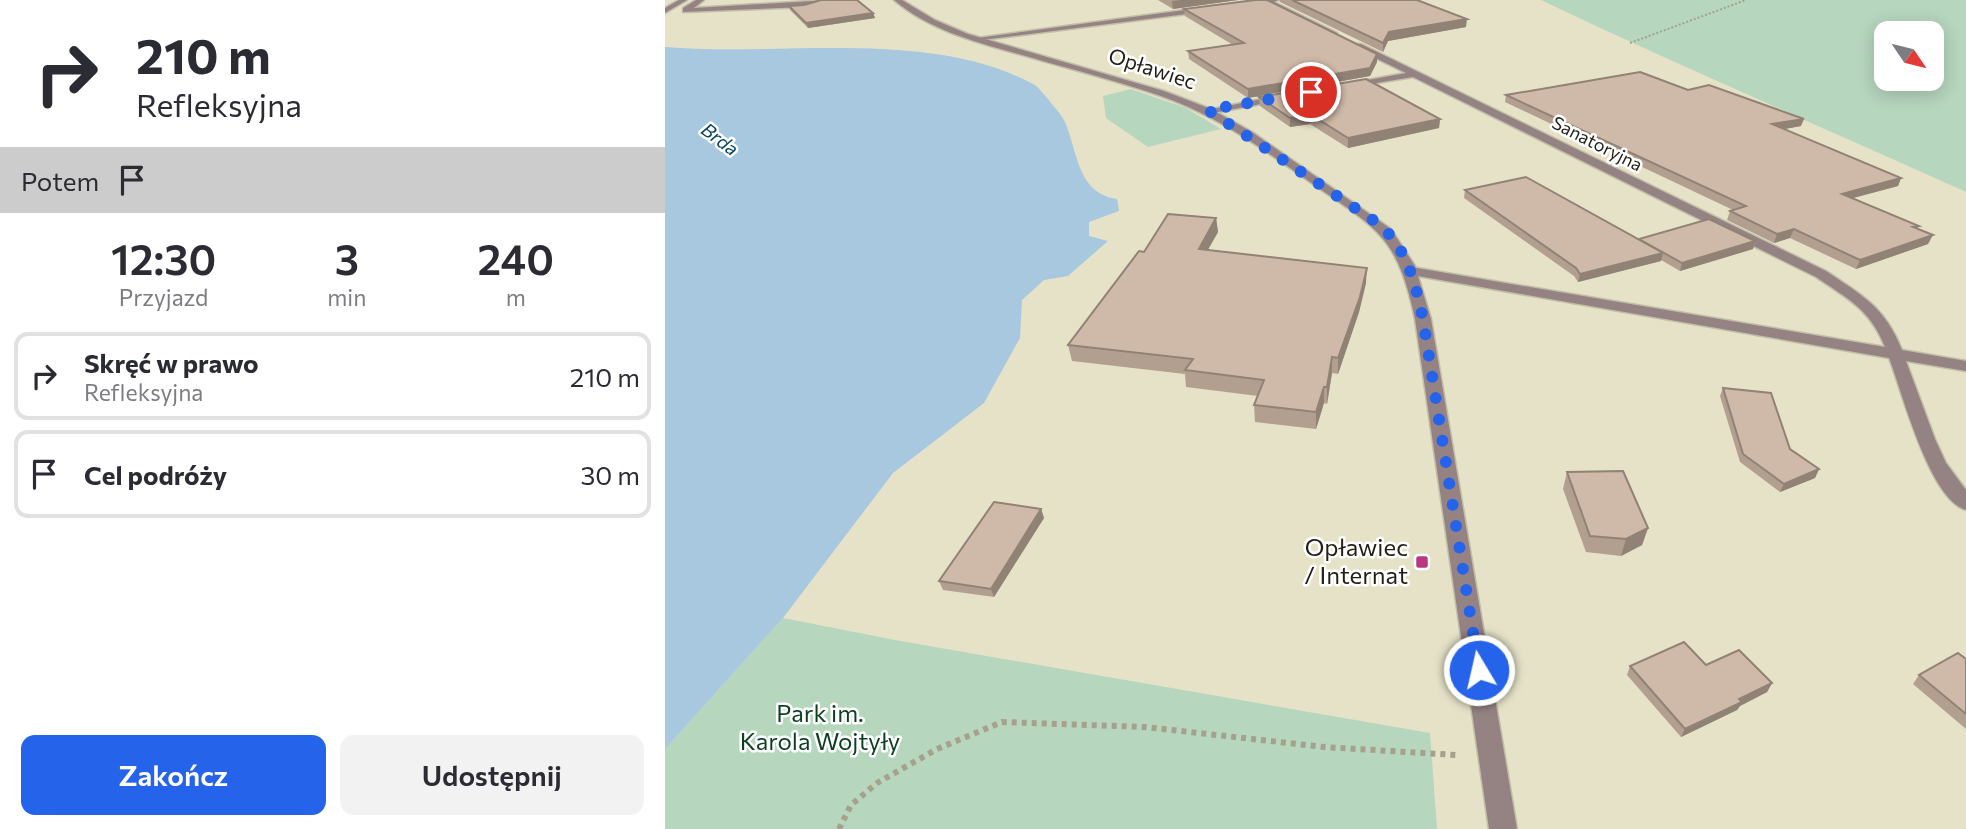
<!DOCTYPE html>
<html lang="pl">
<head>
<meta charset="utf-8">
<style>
  :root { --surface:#fff; --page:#f2f2f3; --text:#2b2b33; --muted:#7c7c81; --line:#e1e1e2; --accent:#2563eb }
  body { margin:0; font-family:Commissioner,sans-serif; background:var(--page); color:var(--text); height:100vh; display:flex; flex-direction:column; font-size:26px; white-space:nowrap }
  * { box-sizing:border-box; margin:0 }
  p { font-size:23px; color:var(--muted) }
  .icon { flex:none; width:38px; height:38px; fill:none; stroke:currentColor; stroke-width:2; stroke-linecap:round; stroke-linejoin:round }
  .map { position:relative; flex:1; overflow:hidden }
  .side { display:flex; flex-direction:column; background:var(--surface); width:665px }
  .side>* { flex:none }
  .banner { background:#fff; color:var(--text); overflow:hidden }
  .needle { width:46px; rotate:125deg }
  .fabs { position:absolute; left:1209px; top:21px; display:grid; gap:14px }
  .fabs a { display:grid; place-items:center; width:70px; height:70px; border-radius:14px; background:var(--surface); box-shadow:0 4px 18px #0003; font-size:35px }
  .pin { position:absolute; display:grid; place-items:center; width:60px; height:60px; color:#fff; margin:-30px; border:4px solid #fff; border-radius:50%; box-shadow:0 2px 7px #0007 }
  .me { position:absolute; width:77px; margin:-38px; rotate:351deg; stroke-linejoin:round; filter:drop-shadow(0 0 5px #0008) }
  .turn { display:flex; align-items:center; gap:24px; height:147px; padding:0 21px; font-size:32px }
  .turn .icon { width:91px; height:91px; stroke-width:2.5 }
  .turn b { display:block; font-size:49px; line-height:60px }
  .then { display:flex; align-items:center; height:66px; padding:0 21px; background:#0003; gap:14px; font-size:26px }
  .eta { display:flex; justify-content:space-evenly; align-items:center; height:119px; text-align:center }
  .eta b { font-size:42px; font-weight:600; line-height:49px }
  .button { display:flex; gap:14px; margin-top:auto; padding:14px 21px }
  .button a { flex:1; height:80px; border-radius:14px; background:var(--accent); color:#fff; font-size:28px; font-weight:600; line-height:80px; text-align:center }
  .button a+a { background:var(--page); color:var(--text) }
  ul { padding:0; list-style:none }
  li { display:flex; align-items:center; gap:21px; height:88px; margin:0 14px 10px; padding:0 7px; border:4px solid var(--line); border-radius:14px }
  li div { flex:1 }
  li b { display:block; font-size:26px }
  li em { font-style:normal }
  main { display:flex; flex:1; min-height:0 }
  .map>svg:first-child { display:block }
  .green { fill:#b7d6be; fill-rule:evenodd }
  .water { fill:#a7c8df }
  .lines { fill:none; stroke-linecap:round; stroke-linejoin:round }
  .service-casing { stroke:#c2bfa8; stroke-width:3 }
  .minor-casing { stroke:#c2bfa8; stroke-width:3 }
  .tertiary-casing { stroke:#c2bfa8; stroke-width:3 }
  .path-far1 { stroke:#a5a18d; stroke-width:2; stroke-dasharray:2 2; stroke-linecap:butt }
  .path { stroke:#a5a18d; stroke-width:6; stroke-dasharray:5 5; stroke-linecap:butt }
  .service { fill:#958384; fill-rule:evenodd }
  .minor { fill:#958384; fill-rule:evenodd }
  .tertiary { fill:#958384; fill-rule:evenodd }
  .wall { fill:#b29f90 }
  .shaded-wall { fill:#918276 }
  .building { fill:#cfb9a8; stroke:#918276; stroke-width:2 }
  .route { stroke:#2563eb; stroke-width:12; stroke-dasharray:0 21.6 }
  .poi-dot { fill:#bb3880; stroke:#fff; stroke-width:2.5 }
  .labels { text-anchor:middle; stroke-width:5; stroke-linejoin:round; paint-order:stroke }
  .far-street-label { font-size:18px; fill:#201e15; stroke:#fff }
  .far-water-label { font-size:19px; font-style:italic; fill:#054363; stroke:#fff }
  .street-label { font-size:21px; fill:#201e15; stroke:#fff }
  .near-poi-label { font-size:24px; fill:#201e15; stroke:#fff; text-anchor:end }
  .near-park-label { font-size:24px; fill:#0a3f1f; stroke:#fff }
</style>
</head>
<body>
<main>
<section class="side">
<div class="banner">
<div class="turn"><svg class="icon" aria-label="right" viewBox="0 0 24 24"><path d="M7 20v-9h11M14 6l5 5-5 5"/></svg><div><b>210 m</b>Refleksyjna</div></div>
<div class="then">Potem<svg class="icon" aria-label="arrive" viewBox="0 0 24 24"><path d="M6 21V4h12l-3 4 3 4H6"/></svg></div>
</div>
<div class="eta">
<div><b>12:30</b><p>Przyjazd</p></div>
<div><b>3</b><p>min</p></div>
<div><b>240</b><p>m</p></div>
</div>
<ul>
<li><svg class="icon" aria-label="right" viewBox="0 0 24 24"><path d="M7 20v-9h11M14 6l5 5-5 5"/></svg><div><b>Skręć w prawo</b><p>Refleksyjna</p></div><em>210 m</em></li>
<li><svg class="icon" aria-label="arrive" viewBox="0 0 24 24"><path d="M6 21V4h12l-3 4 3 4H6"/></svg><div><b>Cel podróży</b></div><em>30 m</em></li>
</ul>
<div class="button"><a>Zakończ</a><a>Udostępnij</a></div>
</section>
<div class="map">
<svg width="1301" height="829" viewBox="0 0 1301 829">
  <rect width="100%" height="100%" fill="#e6e2c8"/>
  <g class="green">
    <path d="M876 0H1301V192C1160 128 1016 67 876 0ZM1267 33V79H1222V33Z"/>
    <polygon points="466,89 521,108 556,129 483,147 441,118 438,96"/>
    <polygon points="118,618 230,640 765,733 772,829 0,829 0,749"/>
  </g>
  <path class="water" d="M0 47C115 57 263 28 368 84 374 87 378 94 383 99 388 106 395 113 399 120 413 150 411 193 452 199L454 211 424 222V236L443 241 403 276 379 280 357 300 355 338 319 403 228 473 118 618 0 749Z"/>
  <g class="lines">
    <g class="service-casing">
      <g id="service">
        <polygon points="14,0 22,0 0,13 0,8"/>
        <polygon points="31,0 39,0 29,8 164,0 140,7 18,12 18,8"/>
      </g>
    </g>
    <g class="minor-casing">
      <g id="minor">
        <polygon points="598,0 613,0 609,2 672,33 665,35"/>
        <polygon points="542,7 545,11 309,41 305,39"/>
        <path d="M690 44H696L1161 271C1198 296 1220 307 1237 350L1301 361V371L1241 361 1270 439 1281 463 1301 490V510C1264 499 1237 391 1224 358L741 274 739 271 746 267 1220 347C1205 309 1183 299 1151 277L748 77 681 88V84L741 73 690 48Z"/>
        <polygon points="615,95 618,96 618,100 543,114 538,111"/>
      </g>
    </g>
    <g class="tertiary-casing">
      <path id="tertiary" d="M229 0H237L270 20 303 34 499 91 546 109 587 132 726 229 750 266 766 319 852 829H824L750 319C732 234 712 229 645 182 596 148 550 114 493 95 446 79 397 67 350 53 307 41 263 29 229 0Z"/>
    </g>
    <polyline class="path-far1" points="965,43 1081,0"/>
    <polyline class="path" points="174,829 186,805 212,783 272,749 337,722 480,727 659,747 791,755"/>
    <use href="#service" class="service"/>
    <use href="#minor" class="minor"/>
    <use href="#tertiary" class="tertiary"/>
  </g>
  <g class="wall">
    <polygon points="493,0 573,0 508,9"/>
    <polygon points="614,0 752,0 801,27 723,41 718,52 615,2"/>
    <polygon points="124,6 208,13 210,18 143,28 125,10"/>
    <polygon points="519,9 712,54 712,62 705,76 583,98 524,59 523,51 568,45 520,16"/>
    <polygon points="1023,90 1136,126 1119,129 1236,178 1233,186 1188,198 1254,226 1252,229 1263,244 1191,269 1125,238 1109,243 1062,220 1065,211 1068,210 840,102 841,95"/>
    <polygon points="594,97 775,119 774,128 683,148 645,124 625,127 595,106"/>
    <polygon points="800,190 974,240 1090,241 1088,249 1015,271 996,260 996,261 913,282 909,276 799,198"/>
    <polygon points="551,218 553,232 543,250 701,283 694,312 673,374 667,373 662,404 659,403 651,429 590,422 589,405 593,396 521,387 520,374 407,361 403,345 479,252"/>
    <polygon points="1058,388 1125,449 1154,469 1150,478 1115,492 1075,462 1055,396"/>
    <polygon points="902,472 983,528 977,545 956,556 921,552 898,489"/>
    <polygon points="376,509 379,518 329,597 278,590 274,581"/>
    <polygon points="1301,659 1301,729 1248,684 1254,675"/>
    <polygon points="1041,665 1107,683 1102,692 1075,706 1072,710 1016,737 962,675 965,666"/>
  </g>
  <g class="shaded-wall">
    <polygon points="516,0 573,0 508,9 507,1"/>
    <polygon points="208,13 210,18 143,28 141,23"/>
    <polygon points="802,19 801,27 723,41 718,52 718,43 724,32"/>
    <polygon points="712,54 712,62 705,76 583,98 583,89"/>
    <polygon points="645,114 645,124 625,127 625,118"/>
    <polygon points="775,119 774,128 683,148 683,138"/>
    <polygon points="1139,119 1136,126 1104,132 1107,124"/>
    <polygon points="1236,178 1233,186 1173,202 1177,194"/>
    <polygon points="551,218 553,232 535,263 534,249"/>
    <polygon points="1129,229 1125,238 1109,243 1112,234"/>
    <polygon points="1268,235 1263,244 1191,269 1195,260"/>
    <polygon points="1090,241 1088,249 1015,271 1017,263"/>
    <polygon points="998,253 996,261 913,282 915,274"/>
    <polygon points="702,268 701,283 694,312 673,374 673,358"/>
    <polygon points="667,357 667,373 662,404 662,387"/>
    <polygon points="659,387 659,403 651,429 651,412"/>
    <polygon points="1154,469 1150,478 1115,492 1119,484"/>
    <polygon points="376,509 379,518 329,597 326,589"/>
    <polygon points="983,528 977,545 956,556 961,539"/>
    <polygon points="1107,683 1102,692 1075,706 1072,710 1016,737 1020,729 1074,699"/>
  </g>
  <g class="building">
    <polygon points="156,0 192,0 208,13 141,23 124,6 139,5"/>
    <polygon points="590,0 602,0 712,54 705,68 583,89 523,51 579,43 519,9"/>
    <polygon points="627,0 752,0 802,19 724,32 718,43"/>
    <polygon points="975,72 1023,90 1044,85 1139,119 1107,124 1236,178 1177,194 1254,226 1248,227 1268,235 1195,260 1129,229 1112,234 1065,211 1081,206 841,95"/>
    <polygon points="701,79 775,119 683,138 645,114 625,118 594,97"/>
    <polygon points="861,177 998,253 915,274 911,268 800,190"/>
    <polygon points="503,214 551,218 534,249 702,268 695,297 673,358 667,357 662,387 659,387 651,412 589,405 599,380 520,370 528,359 403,345 474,251 479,252"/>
    <polygon points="1044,219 1090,241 1017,263 974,239"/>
    <polygon points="1058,388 1106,393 1125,449 1154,469 1119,484 1078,454"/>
    <polygon points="958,471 983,528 961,539 925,536 902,472"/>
    <polygon points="329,502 376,509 326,589 274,581"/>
    <polygon points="1019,642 1041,665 1074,650 1107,683 1074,699 1077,702 1020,729 965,666"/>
    <polygon points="1293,653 1301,659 1301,714 1254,675"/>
  </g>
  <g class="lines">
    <path class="route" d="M646 92 543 110 711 222C742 246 750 283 758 319L814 670"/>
  </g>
  <rect class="poi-dot" x="750" y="555" width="14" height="14" rx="3.5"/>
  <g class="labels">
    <g class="far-street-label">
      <text transform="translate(932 144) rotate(27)" y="6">Sanatoryjna</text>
    </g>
    <g class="far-water-label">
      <text transform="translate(55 139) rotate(37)" y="7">Brda</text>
    </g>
    <g class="street-label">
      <text transform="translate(487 69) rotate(18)" y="7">Opławiec</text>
    </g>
    <g class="near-poi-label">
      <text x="743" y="556">Opławiec<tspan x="743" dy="28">/ Internat</tspan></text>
    </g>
    <g class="near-park-label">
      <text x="155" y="722">Park im.<tspan x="155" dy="28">Karola Wojtyły</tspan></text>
    </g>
  </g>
</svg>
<div class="fabs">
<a><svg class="needle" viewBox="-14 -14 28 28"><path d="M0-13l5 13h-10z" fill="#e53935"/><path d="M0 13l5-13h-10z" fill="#7c7c81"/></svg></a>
</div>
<div class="pin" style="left:646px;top:92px;background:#d93025"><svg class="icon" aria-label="arrive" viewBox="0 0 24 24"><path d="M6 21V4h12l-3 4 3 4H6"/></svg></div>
<svg class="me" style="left:814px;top:670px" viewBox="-20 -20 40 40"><circle r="17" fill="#2563eb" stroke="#fff" stroke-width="3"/><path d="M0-11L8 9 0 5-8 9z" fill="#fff"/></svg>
</div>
</main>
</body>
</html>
